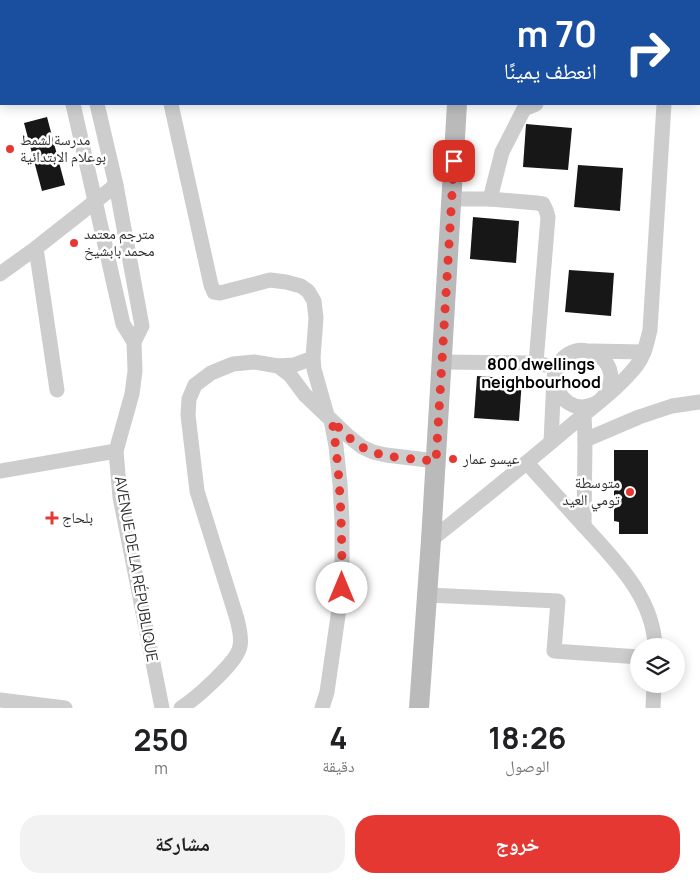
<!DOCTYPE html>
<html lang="ar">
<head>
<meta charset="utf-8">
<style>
  :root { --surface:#fff; --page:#f2f2f2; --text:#202124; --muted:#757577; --accent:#e63833 }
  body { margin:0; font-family:Manrope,"Noto Naskh Arabic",sans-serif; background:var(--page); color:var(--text); direction:rtl; height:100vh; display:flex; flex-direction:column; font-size:19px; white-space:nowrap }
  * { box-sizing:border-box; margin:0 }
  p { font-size:16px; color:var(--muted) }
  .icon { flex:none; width:28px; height:28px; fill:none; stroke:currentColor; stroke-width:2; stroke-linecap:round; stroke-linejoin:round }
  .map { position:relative; height:708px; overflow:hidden; direction:ltr }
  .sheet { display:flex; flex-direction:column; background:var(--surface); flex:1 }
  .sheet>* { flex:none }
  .hud { position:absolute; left:0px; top:0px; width:700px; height:105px; box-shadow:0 2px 12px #0003; direction:rtl; background:#1a4fa0; color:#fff; overflow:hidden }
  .tools { position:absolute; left:630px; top:638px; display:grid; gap:10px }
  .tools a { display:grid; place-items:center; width:55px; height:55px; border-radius:50%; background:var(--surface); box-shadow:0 2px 12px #0003; font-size:25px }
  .pin { position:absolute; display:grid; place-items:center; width:42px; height:42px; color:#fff; margin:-21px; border-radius:10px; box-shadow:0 2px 8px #0006 }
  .me { position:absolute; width:55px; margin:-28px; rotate:0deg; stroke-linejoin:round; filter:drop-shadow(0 0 4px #0008) }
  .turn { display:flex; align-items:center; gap:18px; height:105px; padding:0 20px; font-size:22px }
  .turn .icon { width:65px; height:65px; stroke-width:2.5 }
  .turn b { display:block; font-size:35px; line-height:42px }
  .eta { display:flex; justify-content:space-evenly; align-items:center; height:85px; text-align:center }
  .eta b { font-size:30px; font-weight:700; line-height:35px }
  .cta { display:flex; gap:10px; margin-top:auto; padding:10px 20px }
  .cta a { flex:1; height:58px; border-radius:20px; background:var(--accent); color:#fff; font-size:20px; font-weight:700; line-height:58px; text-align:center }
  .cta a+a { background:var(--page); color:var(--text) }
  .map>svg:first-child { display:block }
  .building { fill:#171717 }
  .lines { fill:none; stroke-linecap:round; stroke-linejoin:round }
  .minor { stroke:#cdcdcd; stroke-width:15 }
  .secondary { stroke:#bababa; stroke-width:20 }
  .route { stroke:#e63833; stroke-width:9; stroke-dasharray:0 16.2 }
  .poi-dot { fill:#e63833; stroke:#fff; stroke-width:2 }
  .labels { text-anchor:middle; stroke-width:5; stroke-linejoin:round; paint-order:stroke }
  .poi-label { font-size:15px; fill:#303030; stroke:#fff; text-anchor:start }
  .street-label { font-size:15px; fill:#303030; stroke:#fff }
  .neighbourhood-label { font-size:16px; font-weight:bold; fill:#000; stroke:#fff }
</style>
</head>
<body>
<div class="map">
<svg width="700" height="708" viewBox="0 0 700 708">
  <rect width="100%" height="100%" fill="#fff"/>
  <g class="building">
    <polygon points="47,117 65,185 42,191 24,123"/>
    <polygon points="526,124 572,128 568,170 523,167"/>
    <polygon points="578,165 623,168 620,211 574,207"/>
    <polygon points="473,217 519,221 516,263 470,259"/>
    <polygon points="569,270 614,273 611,316 565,312"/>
    <polygon points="477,376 522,379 519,421 474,418"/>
    <polygon points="614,450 648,450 648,534 619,534 619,522 614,521"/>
  </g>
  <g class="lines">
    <g class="minor">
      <polyline points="669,0 669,1"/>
      <polyline points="26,1 26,0"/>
      <polyline points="76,1 76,0"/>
      <polyline points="100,1 100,0"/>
      <polyline points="228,1 230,0"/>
      <polyline points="557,1 557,0"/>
      <polyline points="0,97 1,96"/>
      <polyline points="73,104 123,324 134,342"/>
      <polyline points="97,104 116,185 142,326 134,342 135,371 132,394 116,451 120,497 162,708"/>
      <polyline points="171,104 211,285 214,292 220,293 270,280 286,282 301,286 308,291 314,301 316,318 313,358 314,369 327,415"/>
      <polyline points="451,199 490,199 537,203 543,204 546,210 548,217 536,363"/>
      <polyline points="490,199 502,152 524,109 536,104"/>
      <polyline points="36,248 57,390"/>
      <polyline points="0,274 36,248 116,185"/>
      <polyline points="591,351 644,352"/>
      <polyline points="442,362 536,363 545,365"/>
      <polyline points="278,366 294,365 313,358"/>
      <polyline points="584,414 585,440 584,526"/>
      <polyline points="585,440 639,417 672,406 700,402"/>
      <path d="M551 442 554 377C564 330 622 353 609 387 607 393 603 398 598 402 576 415 557 400 554 377"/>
      <path d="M527 463C546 484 565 505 584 526 615 560 653 597 655 646"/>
      <polyline points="0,471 116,451"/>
      <path d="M431 540C480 501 528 462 575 422 596 404 620 387 637 365 645 354 647 342 650 330L664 104"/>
      <polyline points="427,595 558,601 554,651 639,657"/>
      <polyline points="0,700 65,708"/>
      <path d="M181 708C195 699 238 662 240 646 242 637 239 628 237 619L197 491 188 415 189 399 195 385 211 373 233 364 254 362 278 366 290 375 305 395 347 435 362 447 373 452 386 455 436 461"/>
      <polyline points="322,708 327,692 342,588 342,521 340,484 336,446 331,420"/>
      <polyline points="653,708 654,684"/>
    </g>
    <g class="secondary">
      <polyline points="454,0 455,1"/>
      <polyline points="419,708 431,540 457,104"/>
    </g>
  </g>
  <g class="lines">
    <path class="route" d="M342 588C342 531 341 476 332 420 341 430 350 440 362 447 379 458 415 459 436 461L454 161"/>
  </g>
  <g class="poi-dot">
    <circle cx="10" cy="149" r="5"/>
    <circle cx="74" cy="243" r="5"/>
    <circle cx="453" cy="459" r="5"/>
    <circle cx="630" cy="492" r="5"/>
    <path d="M49.5 510.5h5v5h5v5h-5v5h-5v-5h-5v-5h5z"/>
  </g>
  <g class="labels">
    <g class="poi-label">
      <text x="20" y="145">مدرسة لشمط<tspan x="20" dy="17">بوعلام الابتدائية</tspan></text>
      <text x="84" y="239">مترجم معتمد<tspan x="84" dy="17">محمد بابشيخ</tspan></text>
      <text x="463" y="464">عيسو عمار</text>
      <text x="620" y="488" text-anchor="end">متوسطة<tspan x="620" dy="17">تومي العيد</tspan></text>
      <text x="62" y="523">بلحاج</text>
    </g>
    <g class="street-label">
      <text transform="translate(136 569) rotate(80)" y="5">AVENUE DE LA RÉPUBLIQUE</text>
    </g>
    <g class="neighbourhood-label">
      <text x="541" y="370">800 dwellings<tspan x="541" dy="18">neighbourhood</tspan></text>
    </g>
  </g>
</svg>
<div class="tools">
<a><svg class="icon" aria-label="layers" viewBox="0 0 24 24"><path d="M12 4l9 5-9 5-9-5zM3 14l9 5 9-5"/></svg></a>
</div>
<div class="pin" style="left:454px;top:161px;background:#d93025"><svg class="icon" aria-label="arrive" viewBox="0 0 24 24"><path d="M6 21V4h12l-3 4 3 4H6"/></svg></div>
<svg class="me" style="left:342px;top:588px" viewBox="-20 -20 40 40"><circle r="19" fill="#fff"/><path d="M0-13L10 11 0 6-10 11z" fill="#e63833"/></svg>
<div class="hud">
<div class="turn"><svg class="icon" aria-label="right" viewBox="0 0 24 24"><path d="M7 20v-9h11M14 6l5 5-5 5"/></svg><div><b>70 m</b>انعطف يمينًا</div></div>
</div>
</div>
<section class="sheet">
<div class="eta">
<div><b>18:26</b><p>الوصول</p></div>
<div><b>4</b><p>دقيقة</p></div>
<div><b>250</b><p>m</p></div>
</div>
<div class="cta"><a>خروج</a><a>مشاركة</a></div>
</section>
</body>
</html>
